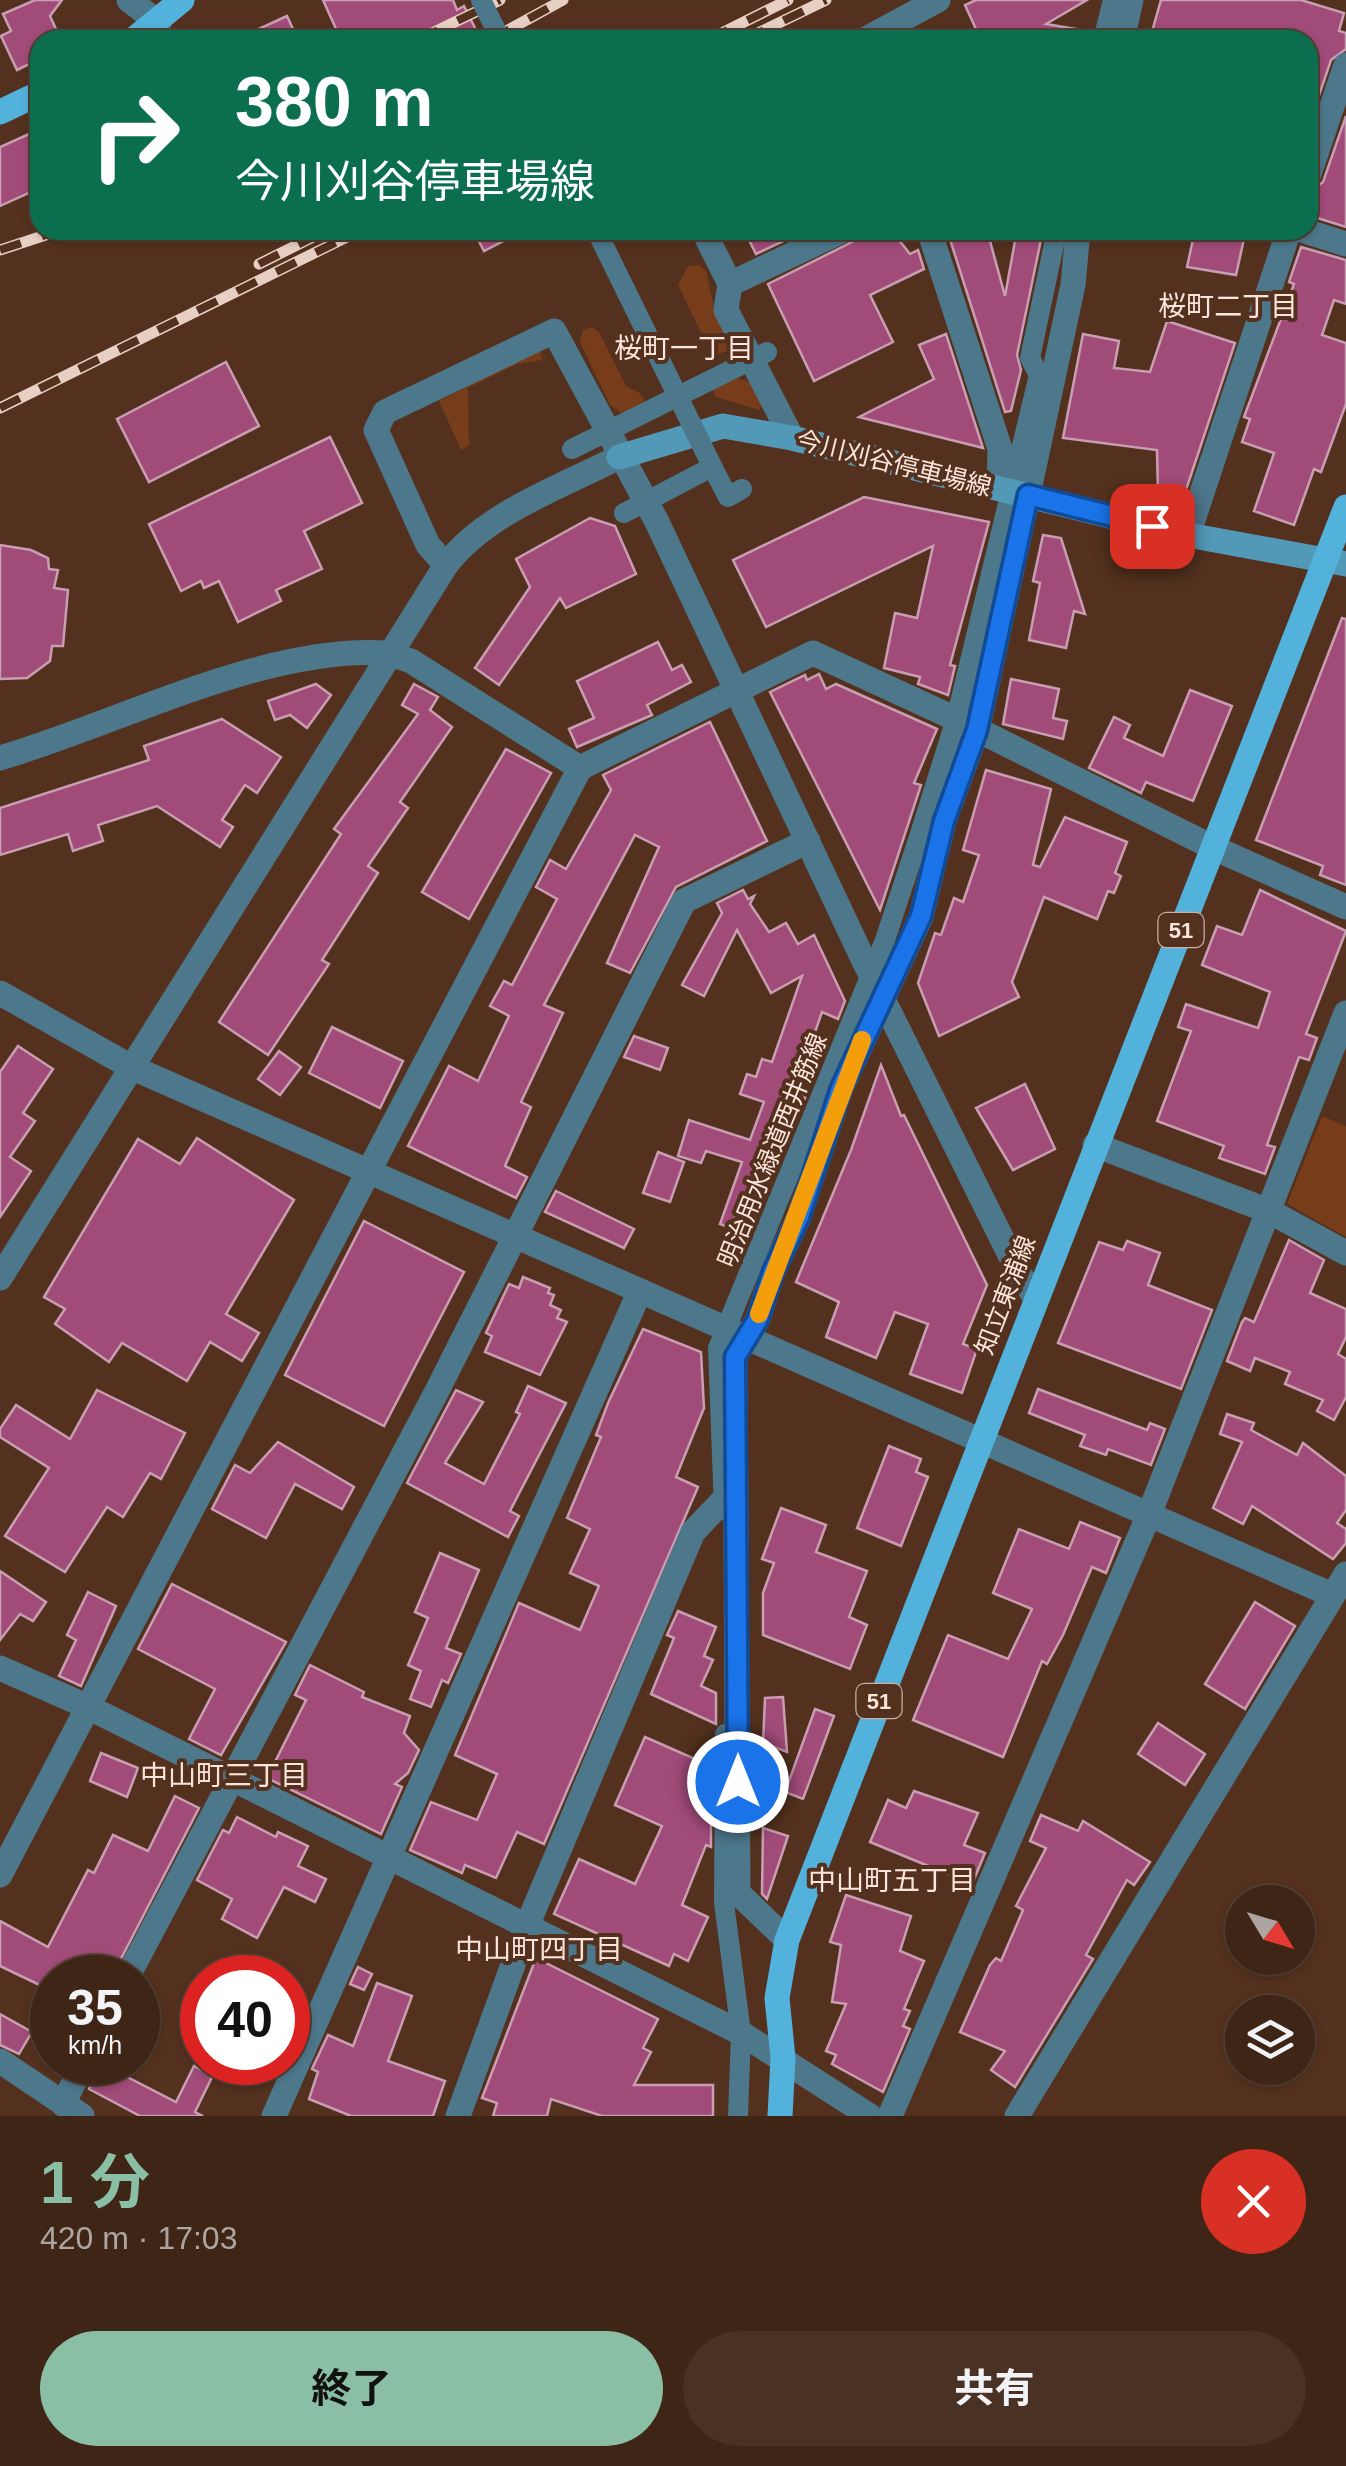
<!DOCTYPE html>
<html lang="ja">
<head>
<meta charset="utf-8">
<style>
  :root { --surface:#3e2516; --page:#493123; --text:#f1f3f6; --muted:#ada5a1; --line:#574235; --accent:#8abfa5 }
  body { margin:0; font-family:Helvetica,"Noto Sans JP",sans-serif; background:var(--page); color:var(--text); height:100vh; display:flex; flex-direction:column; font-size:38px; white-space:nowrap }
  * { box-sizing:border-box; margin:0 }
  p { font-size:32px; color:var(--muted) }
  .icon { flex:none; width:55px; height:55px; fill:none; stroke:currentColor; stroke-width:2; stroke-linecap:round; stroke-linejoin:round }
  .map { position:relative; height:2116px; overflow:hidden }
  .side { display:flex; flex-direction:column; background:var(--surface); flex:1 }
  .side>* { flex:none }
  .banner { position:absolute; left:30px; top:30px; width:1288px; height:210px; border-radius:30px; box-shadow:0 2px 8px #0004,0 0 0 2px var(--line); background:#0b6e4f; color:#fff; overflow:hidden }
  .needle { width:65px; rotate:128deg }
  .fabs { position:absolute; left:1225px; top:1885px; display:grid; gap:20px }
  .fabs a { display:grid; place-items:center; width:90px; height:90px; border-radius:50%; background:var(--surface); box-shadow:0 2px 8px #0004,0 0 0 2px var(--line); font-size:50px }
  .speed { position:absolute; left:30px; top:1955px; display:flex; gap:20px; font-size:50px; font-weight:700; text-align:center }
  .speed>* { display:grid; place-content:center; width:130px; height:130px; border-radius:50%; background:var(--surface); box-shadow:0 2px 8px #0004,0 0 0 2px var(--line); line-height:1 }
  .speed small { font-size:25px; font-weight:400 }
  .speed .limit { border:15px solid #d22; background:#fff; color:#111 }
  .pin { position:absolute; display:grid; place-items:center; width:85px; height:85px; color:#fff; margin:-42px; border-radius:20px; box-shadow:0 5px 15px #0006 }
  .me { position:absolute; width:110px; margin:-55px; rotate:0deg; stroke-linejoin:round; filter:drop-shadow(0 0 8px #0008) }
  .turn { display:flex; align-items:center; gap:35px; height:210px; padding:0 40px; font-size:45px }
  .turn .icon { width:130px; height:130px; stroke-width:2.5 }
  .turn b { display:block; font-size:70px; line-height:85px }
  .round { display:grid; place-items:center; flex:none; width:105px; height:105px; border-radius:52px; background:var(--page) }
  .head { display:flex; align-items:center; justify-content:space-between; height:170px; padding:0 40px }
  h1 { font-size:60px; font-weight:700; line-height:75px; color:var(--accent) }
  .primary-button { display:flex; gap:20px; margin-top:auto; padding:20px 40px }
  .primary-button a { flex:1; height:115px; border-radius:60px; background:var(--accent); color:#111; font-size:40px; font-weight:700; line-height:115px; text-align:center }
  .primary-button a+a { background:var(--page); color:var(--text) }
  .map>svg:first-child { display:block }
  .green { fill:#773d1a }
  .building { fill:#a14b79; stroke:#c99eb2; stroke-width:2.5 }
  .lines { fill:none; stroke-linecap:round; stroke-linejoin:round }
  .pedestrian { stroke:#4d778b; stroke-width:20 }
  .minor { stroke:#4d778b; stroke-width:25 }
  .tertiary { stroke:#4d778b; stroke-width:25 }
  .secondary { stroke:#5299b8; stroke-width:25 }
  .primary { stroke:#53b2db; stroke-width:25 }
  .rail-casing { stroke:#e8cfc3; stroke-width:11 }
  .rail { stroke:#53311e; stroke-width:8; stroke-dasharray:22; stroke-linecap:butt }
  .pedestrian-bridge { stroke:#4d778b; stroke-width:20 }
  .route-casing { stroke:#114b97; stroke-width:25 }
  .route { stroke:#1a73e8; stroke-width:18 }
  .slow { stroke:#f59e0b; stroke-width:18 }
  .labels { text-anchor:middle; stroke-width:8; stroke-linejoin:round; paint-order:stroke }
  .shield { fill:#53311e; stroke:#c9aea1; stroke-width:2.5 }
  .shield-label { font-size:22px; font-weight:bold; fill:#fbe4d9 }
  .street-label { font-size:25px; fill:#fbe4d9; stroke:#53311e }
  .neighbourhood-label { font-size:28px; fill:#fbe4d9; stroke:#53311e }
</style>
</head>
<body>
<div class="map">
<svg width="1346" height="2116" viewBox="0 0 1346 2116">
  <rect width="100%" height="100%" fill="#53311e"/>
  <g class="green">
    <polygon points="699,265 706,271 714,307 731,341 728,350 719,354 705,341 678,285 688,266"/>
    <polygon points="592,327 599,332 626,386 640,393 645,402 627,417 610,405 580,342 583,330"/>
    <polygon points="536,351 541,352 542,360 517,364 468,388 469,445 461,450 439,401"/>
    <polygon points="734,376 751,383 763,403 759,410 716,397 713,390"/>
    <polygon points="1322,1116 1346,1126 1346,1237 1287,1204"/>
  </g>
  <g class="building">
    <polygon points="35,0 62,0 50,16 61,40 40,40 40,59 17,70 1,36 11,31 3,14"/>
    <polygon points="323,0 453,0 457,10 464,6 481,40 400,40 397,34 383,40 341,40"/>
    <polygon points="976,0 1087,0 1046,24 1082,30 1081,40 981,40 965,5"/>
    <polygon points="1161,0 1301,0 1344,13 1339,31 1346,33 1346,49 1331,60 1308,128 1308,40 1172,40 1151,35"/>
    <polygon points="287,16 298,40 235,40"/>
    <polygon points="1346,116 1346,227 1308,215 1308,193 1323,182"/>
    <polygon points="40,129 40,188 0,206 0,147"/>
    <polygon points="473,230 525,230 484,251"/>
    <polygon points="744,230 794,230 796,235 756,254"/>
    <polygon points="876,230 891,230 910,254 918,250 924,269 870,295 893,342 814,381 768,284"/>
    <polygon points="947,230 987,230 1005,296 1017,230 1043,230 1017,355 1021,370 1011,411 1005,412"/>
    <polygon points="1195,230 1246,230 1236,275 1187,267"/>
    <polygon points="1301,247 1346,260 1346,304 1334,300 1322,335 1346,343 1346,404 1321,472 1314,469 1294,525 1254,511 1274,453 1242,442 1250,419 1244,417 1294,284 1289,282"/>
    <polygon points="1167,321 1235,343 1183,499 1158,494 1157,450 1063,438 1083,334 1119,341 1114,368 1150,372"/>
    <polygon points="946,334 983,448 859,417 934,379 919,345"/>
    <polygon points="226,362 259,426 149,482 117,419"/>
    <polygon points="330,437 362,503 304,531 322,569 276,590 281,601 238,622 219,581 204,588 201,581 181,591 149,524"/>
    <polygon points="864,497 989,522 950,665 955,666 948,695 918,684 920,677 884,668 895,613 917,618 933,546 766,627 733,560"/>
    <polygon points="590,518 615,526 636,574 566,608 560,598 499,685 475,668 530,587 516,559"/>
    <polygon points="1043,535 1061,538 1085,614 1074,611 1066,648 1029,640 1040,583 1033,581"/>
    <polygon points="0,545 31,550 48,558 49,569 58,570 54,588 68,590 63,646 52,646 50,661 27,678 0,679"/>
    <polygon points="1342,618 1346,619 1346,885 1320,875 1323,866 1256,840"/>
    <polygon points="658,642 672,670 682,665 691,682 647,705 652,715 577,747 569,729 594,718 577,681"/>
    <polygon points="819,674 826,689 836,684 937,729 914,783 921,785 880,910 770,692 805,675 807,680"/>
    <polygon points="1011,679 1059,689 1053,718 1067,721 1063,739 1003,724"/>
    <polygon points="316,684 331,695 307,728 290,715 275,720 268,701"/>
    <polygon points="414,684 438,697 430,710 452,727 400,802 408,808 368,866 378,873 322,960 329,964 268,1055 219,1022 341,834 334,829 418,714 402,705"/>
    <polygon points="1190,690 1232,706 1193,801 1146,782 1141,793 1089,768 1114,717 1130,725 1124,738 1163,756"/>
    <polygon points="222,719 281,757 257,793 245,785 222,820 233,827 220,847 157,806 98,825 103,841 73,851 68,834 0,855 0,808 149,760 144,746"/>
    <polygon points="710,722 767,841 676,887 630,973 607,963 659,847 635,835 544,1005 563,1013 521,1102 531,1107 505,1166 527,1177 516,1198 408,1146 449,1066 478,1081 509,1016 490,1006 504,981 512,985 557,899 536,887 550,860 566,869 611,790 603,775"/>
    <polygon points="506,749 551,773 469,919 422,892"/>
    <polygon points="986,770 1051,789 1033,865 1040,867 1065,817 1127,842 1115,873 1121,876 1114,893 1108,891 1097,919 1044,897 1012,982 1019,997 939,1036 918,983 935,933 941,935 954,898 963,902 979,855 963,850"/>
    <polygon points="743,890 748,899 754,896 750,904 769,932 786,923 798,944 814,935 845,1001 838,1019 822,1012 796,1087 808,1091 746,1234 720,1224 742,1162 706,1151 701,1163 678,1156 689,1120 750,1140 764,1102 740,1094 747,1074 756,1077 762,1059 772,1062 802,976 771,993 737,930 704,996 682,985 722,913 717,903"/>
    <polygon points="1260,890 1346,931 1306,1034 1317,1038 1309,1060 1299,1057 1267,1145 1275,1147 1265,1174 1219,1158 1224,1146 1157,1121 1191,1031 1178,1027 1186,1004 1258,1028 1270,992 1202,965 1217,926 1242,935"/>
    <polygon points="332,1027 403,1061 380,1108 309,1073"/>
    <polygon points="634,1036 668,1048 660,1070 624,1057"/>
    <polygon points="18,1046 53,1069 23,1113 35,1121 10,1157 31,1171 0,1217 0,1072"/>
    <polygon points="279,1051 301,1067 280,1095 258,1079"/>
    <polygon points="881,1065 901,1116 904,1115 987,1285 963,1344 977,1349 962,1393 910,1374 928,1324 895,1312 876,1358 826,1337 839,1302 796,1282 851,1150"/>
    <polygon points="1025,1084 1055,1149 1013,1170 976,1108"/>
    <polygon points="197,1138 294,1200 226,1314 259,1333 242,1361 210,1342 187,1381 122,1343 109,1362 55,1324 65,1309 44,1297 138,1139 180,1164"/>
    <polygon points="658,1152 684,1162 670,1202 643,1193"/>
    <polygon points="556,1191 634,1229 624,1248 545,1212"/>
    <polygon points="364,1221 464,1272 384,1426 285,1375"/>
    <polygon points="1289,1240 1324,1260 1310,1293 1346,1309 1346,1337 1338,1354 1346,1359 1346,1397 1334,1420 1317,1411 1323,1400 1285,1384 1290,1372 1255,1358 1250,1371 1227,1361 1242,1322 1245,1318 1254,1322"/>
    <polygon points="1127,1241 1160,1253 1148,1285 1212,1310 1181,1389 1058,1343 1099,1242 1123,1250"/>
    <polygon points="523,1277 550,1288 548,1293 554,1295 550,1305 561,1310 557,1318 567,1322 540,1375 485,1352 492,1336 486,1333 509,1284 519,1288"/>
    <polygon points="643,1329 701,1352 704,1408 676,1477 698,1487 544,1844 517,1832 496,1878 465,1865 462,1873 410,1850 431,1802 477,1820 497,1774 455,1755 519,1603 580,1630 599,1586 570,1573 590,1529 567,1518 601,1437 596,1435 608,1403"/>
    <polygon points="528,1386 566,1403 510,1511 519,1516 508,1537 407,1483 456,1390 483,1402 445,1463 484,1484 520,1414 516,1412"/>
    <polygon points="1038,1389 1147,1430 1150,1423 1165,1429 1151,1465 1108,1449 1106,1455 1080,1446 1085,1435 1029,1413"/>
    <polygon points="97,1390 185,1433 161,1479 150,1473 123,1517 107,1507 65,1572 5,1536 49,1468 0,1437 0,1429 16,1405 70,1439"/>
    <polygon points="1227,1414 1254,1423 1251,1430 1297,1455 1303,1443 1346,1476 1346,1510 1337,1523 1346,1529 1346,1543 1333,1559 1252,1506 1243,1524 1213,1508 1242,1442 1220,1434"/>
    <polygon points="278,1442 354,1487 342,1509 295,1484 266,1538 212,1509 235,1465 250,1473"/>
    <polygon points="889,1446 921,1459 916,1472 928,1477 901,1546 857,1528"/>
    <polygon points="781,1508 826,1525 816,1552 867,1571 849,1617 867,1625 850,1669 763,1635 763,1593 774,1563 762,1559"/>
    <polygon points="1080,1522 1120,1538 1106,1573 1092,1567 1063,1635 1047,1664 1042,1661 1003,1757 913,1720 948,1635 1008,1659 1032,1609 993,1593 1019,1529 1069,1549"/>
    <polygon points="440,1553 479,1570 446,1648 461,1654 448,1683 442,1680 431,1707 410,1699 421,1671 408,1665 428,1618 415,1612"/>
    <polygon points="0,1571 46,1602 33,1621 20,1614 0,1640"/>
    <polygon points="172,1584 286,1642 221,1755 189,1739 215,1689 138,1649"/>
    <polygon points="88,1592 116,1606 81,1686 59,1676 76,1640 67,1635"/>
    <polygon points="1255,1602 1295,1626 1245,1709 1205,1684"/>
    <polygon points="678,1611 716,1627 704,1656 713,1660 701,1686 716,1693 716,1724 651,1694 674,1638 667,1635"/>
    <polygon points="310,1665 364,1692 362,1697 410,1716 404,1733 419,1750 408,1773 395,1784 402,1787 381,1834 267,1778 306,1700 295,1695"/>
    <polygon points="783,1697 787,1752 763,1743 765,1698"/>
    <polygon points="815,1709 834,1716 803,1799 785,1792"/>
    <polygon points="1158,1723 1205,1754 1185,1785 1138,1754"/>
    <polygon points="645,1737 711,1766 711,1847 706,1845 682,1905 708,1917 688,1961 674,1954 669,1966 554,1914 579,1859 635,1884 662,1826 615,1805"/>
    <polygon points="101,1753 138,1768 127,1797 90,1781"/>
    <polygon points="914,1791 978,1813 964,1845 985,1853 972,1884 870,1842 888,1800 906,1808"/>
    <polygon points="175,1796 199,1808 111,1978 52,1978 52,1991 0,1966 0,1921 48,1947 88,1870 94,1873 113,1835 148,1851"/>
    <polygon points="1041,1815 1078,1831 1083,1821 1150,1862 1134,1885 1127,1880 1086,1955 1093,1959 1015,2087 991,2070 1005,2051 960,2032 990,1965 996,1958 1001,1961 1023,1910 1016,1906 1046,1848 1030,1841"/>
    <polygon points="237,1817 276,1837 278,1832 308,1846 298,1866 326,1879 315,1902 284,1887 257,1938 222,1919 232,1899 197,1880 223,1830 229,1833"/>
    <polygon points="763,1828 788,1836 767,1899 762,1894"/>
    <polygon points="846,1895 911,1916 900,1951 924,1961 904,2009 910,2011 903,2026 910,2029 883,2092 832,2064 836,2055 826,2051 846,2004 832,2002 841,1945 830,1942"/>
    <polygon points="536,1958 658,2019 643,2048 651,2052 634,2085 713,2085 713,2116 602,2116 551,2099 547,2116 493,2116 497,2103 482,2098"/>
    <polygon points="358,1967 372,1974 364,1990 350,1984"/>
    <polygon points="377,1983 412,1996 388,2061 445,2081 433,2116 351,2116 309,2099 318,2072 312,2069 328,2035 353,2046"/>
    <polygon points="0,2014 32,2032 19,2054 0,2045"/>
    <polygon points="100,2063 176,2102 194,2066 213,2075 195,2112 203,2116 140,2116 89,2089"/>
  </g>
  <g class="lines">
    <g class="pedestrian">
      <polyline points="1103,40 1113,0"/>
      <polyline points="717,476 728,497 742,489"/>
      <polyline points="724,1510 718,1348 885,940 920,834 956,719 1039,375 1030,358 1057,230"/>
      <polyline points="725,1734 724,1903 741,2033 738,2116"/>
    </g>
    <g class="minor">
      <polyline points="129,0 159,23"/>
      <polyline points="864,40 938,0"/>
      <polyline points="1122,40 1131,0"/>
      <polyline points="1308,177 1346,65"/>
      <polyline points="703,230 730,284 726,310 792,438"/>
      <polyline points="929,230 1000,449 999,488"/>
      <polyline points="1302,230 1346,244"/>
      <polyline points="730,284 844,230"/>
      <polyline points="1028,495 1073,285 1078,230"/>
      <polyline points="1188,535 1289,230"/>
      <polyline points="387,653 411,661 580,768"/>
      <polyline points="133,1068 1332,1595"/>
      <polyline points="1095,1145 1269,1211 1346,1253"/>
      <polyline points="0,1668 86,1706 741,2033 870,2116"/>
      <polyline points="0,1875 580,768 813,653 956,719 1214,848 1346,907"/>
      <polyline points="127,1978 437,1391 684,901 808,841"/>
      <polyline points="0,2061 82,2116"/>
      <polyline points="63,2104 84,2062"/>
      <polyline points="274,2116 639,1293"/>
      <polyline points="458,2116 527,1926 693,1532 736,1487"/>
      <polyline points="890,2116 1148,1517 1346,1013"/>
      <polyline points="1017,2116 1346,1574"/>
    </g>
    <g class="tertiary">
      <polyline points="446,565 428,545 376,430 385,412 554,331 657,522 863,959 1020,1275 1036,1298"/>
      <path d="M0 758C120 723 264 645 387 653"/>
      <polyline points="0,993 133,1068"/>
      <path d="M0 1278 446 565C487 512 559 488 619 457"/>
      <polyline points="787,1940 738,1893 735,1357 758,1319 773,1271 799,1217 841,1088 921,917 944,821 977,731 1028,495"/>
    </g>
    <polyline class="secondary" points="619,457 723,426 792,438 1188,535 1346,564"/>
    <g class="primary">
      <polyline points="133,40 182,0"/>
      <polyline points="0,112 40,93"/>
      <polyline points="780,2116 783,2058 777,1998 787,1940 1346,507"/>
    </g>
    <g class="rail-casing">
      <g id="rail">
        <polyline points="418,40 500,0"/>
        <polyline points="490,40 563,0"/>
        <polyline points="708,40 788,0"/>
        <polyline points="744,40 826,0"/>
        <polyline points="0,250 61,230"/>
        <polyline points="259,264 327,230"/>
        <polyline points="0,408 361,230"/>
      </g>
    </g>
    <use href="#rail" class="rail"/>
    <g class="pedestrian-bridge">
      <polyline points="481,0 501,40"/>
      <polyline points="596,230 717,476"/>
      <polyline points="572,449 767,352"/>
      <polyline points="624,513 712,467"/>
    </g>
  </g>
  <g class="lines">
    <g class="route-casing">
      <polyline id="route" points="738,1782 735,1357 758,1319 773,1272 799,1217 841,1088 921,916 944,821 977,730 1028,495 1152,526"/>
    </g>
    <use href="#route" class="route"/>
    <polyline class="slow" points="759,1314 862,1040"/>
  </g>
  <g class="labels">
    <g class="shield">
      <rect x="1158.5" y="913" width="45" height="34" rx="8"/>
      <rect x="856.5" y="1684" width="45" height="34" rx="8"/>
    </g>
    <g class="shield-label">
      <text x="1181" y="938">51</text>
      <text x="879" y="1709">51</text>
    </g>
    <g class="street-label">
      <text transform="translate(894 463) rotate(14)" y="9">今川刈谷停車場線</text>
      <text transform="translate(772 1150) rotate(-68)" y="9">明治用水緑道西井筋線</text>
      <text transform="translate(1005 1295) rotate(-69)" y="9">知立東浦線</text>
    </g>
    <g class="neighbourhood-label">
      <text x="1228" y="316">桜町二丁目</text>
      <text x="684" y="358">桜町一丁目</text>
      <text x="224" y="1785">中山町三丁目</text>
      <text x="892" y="1890">中山町五丁目</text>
      <text x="539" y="1959">中山町四丁目</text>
    </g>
  </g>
</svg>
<div class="fabs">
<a><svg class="needle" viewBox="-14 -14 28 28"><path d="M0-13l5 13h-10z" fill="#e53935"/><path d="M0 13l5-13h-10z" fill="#ada5a1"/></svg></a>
<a><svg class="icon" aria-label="layers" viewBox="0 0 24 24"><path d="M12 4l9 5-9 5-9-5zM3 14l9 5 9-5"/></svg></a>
</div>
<div class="speed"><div>35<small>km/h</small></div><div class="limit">40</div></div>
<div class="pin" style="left:1152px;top:526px;background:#d93025"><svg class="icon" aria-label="arrive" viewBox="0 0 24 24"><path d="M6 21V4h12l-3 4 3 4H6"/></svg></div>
<svg class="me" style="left:738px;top:1782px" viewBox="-20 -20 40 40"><circle r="17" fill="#1a73e8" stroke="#fff" stroke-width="3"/><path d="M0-11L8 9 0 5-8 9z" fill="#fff"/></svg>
<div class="banner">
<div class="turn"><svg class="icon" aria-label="right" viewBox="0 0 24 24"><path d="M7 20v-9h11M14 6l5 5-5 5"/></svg><div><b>380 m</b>今川刈谷停車場線</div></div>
</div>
</div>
<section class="side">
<div class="head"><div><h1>1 分</h1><p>420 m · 17:03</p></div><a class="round" style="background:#d93025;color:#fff"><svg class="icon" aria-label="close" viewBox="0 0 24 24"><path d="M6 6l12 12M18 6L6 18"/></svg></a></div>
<div class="primary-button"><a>終了</a><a>共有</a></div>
</section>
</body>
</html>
